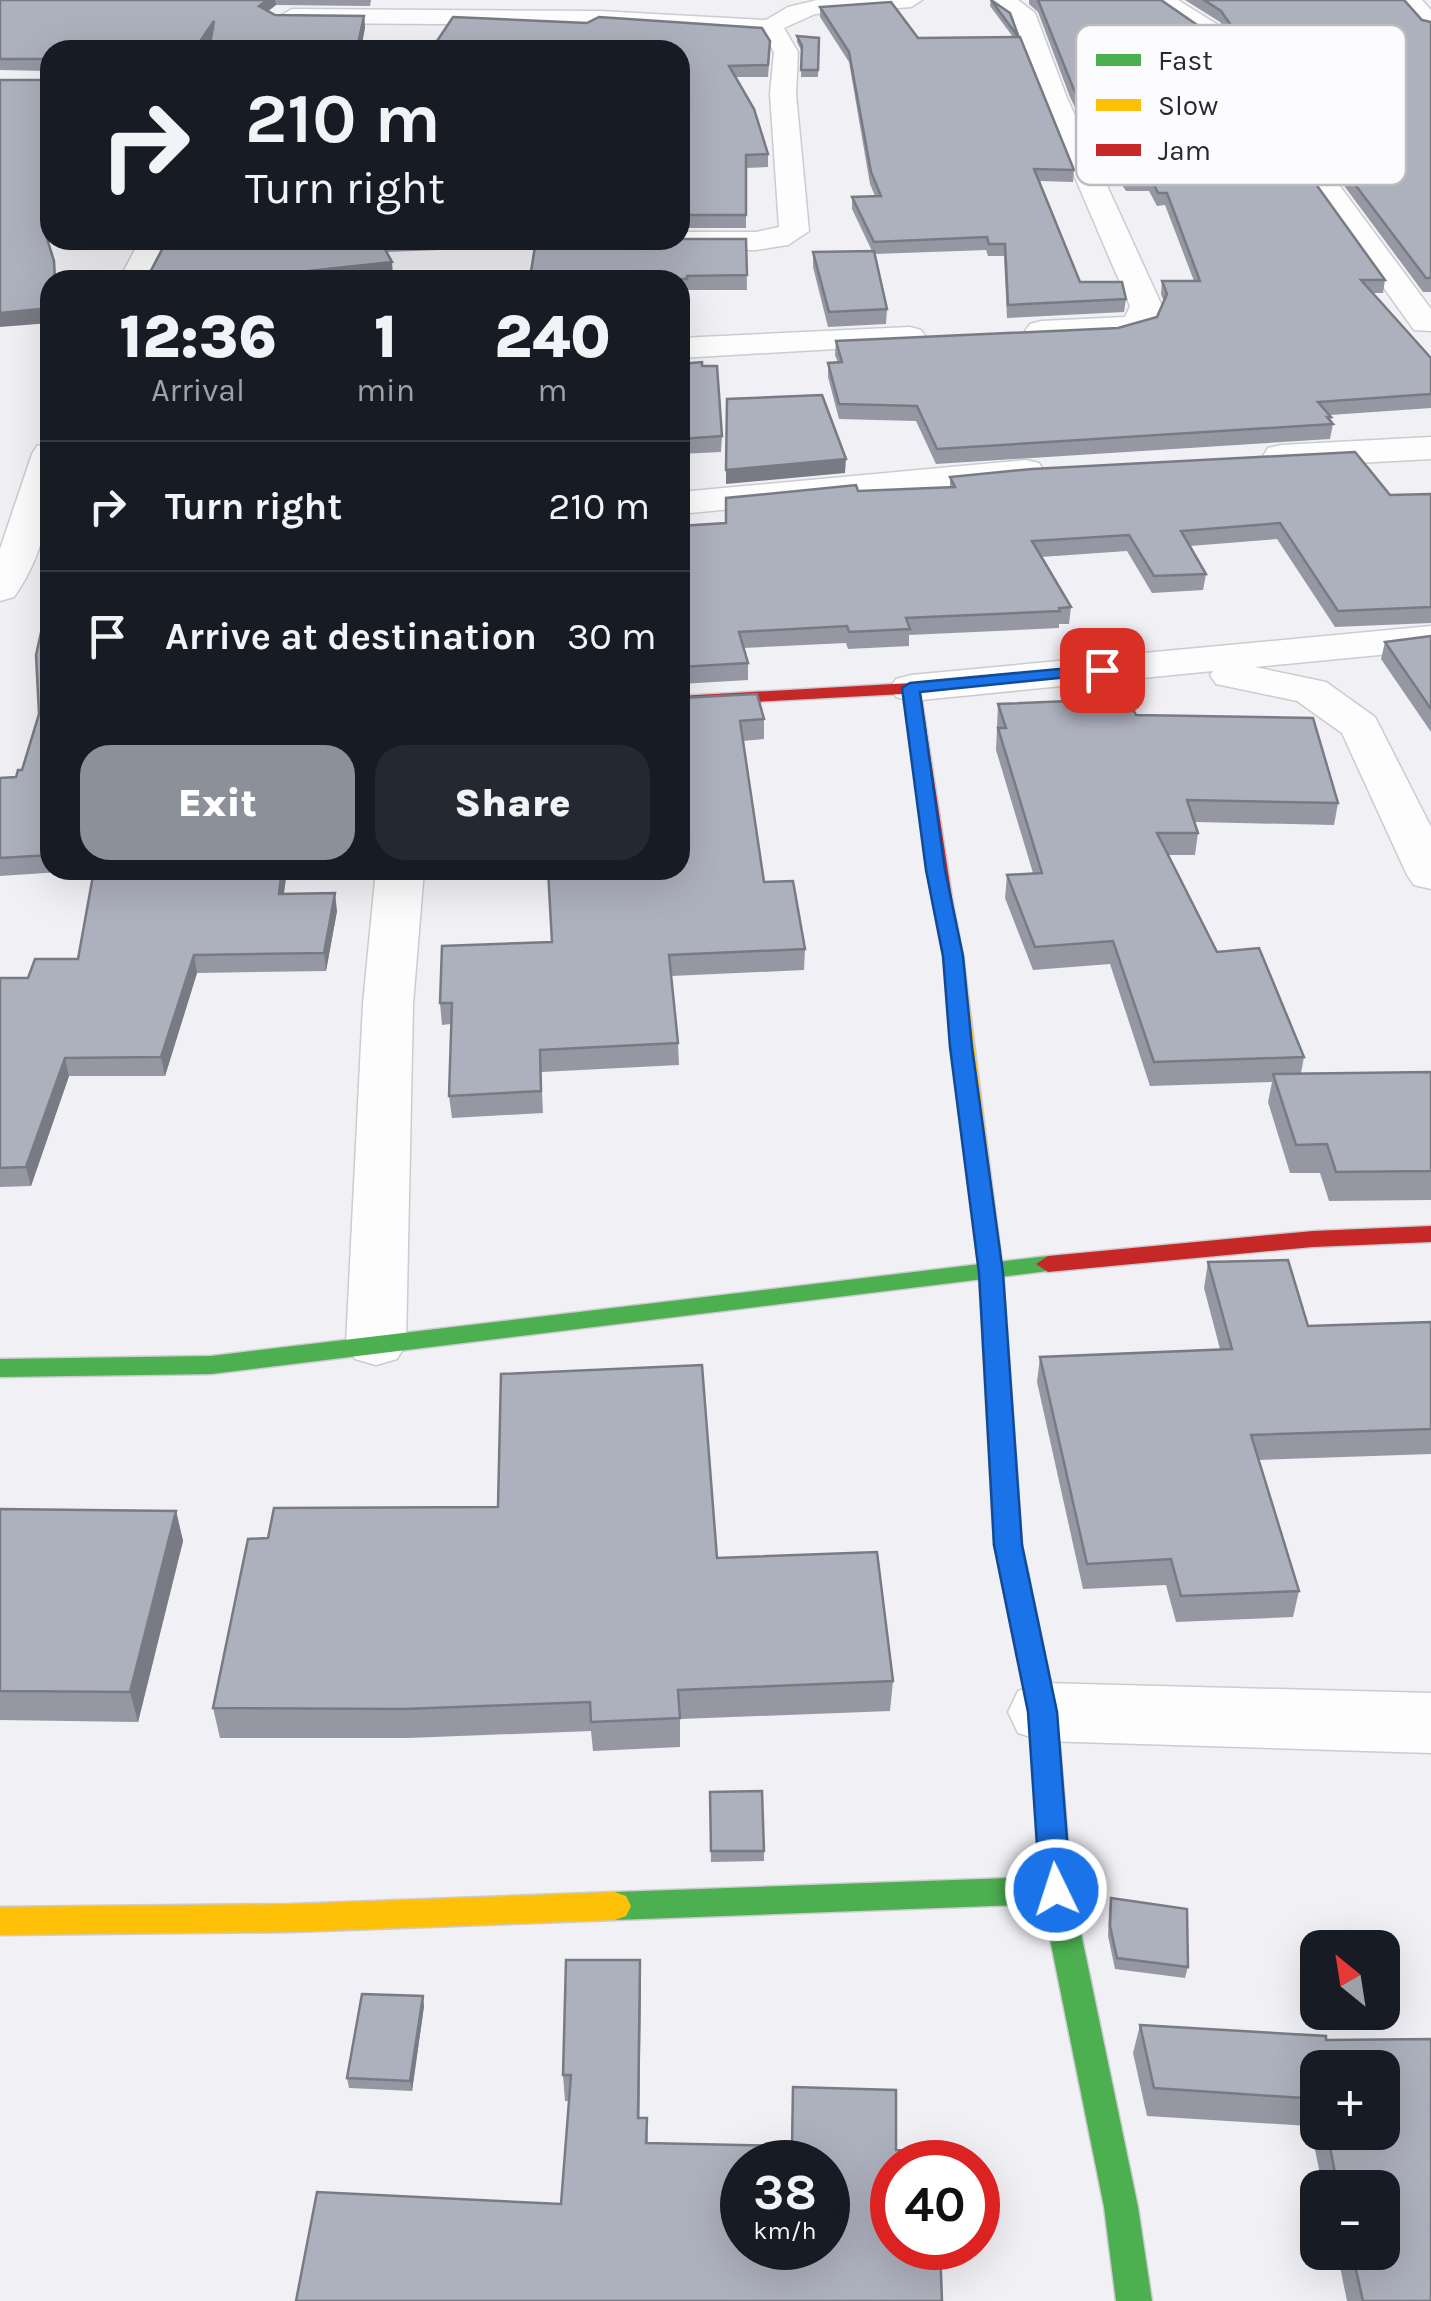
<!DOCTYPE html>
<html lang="en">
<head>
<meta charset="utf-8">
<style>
  :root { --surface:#171b24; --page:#242831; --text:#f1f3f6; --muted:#9ea1a6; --line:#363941; --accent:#8c9099 }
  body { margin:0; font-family:Karla,sans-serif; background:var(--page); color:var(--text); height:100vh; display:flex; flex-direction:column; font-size:38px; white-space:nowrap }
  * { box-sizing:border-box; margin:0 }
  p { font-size:32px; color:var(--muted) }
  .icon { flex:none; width:55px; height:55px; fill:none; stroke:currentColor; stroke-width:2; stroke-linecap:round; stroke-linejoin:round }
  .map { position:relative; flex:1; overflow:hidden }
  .side { position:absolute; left:40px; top:270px; width:650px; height:610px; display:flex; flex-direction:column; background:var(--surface); border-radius:30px; box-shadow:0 10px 40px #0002 }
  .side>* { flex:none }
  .hud { position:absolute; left:40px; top:40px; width:650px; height:210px; border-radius:30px; box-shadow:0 10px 40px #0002; background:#171b24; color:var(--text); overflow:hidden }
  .needle { width:65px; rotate:330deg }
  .fabs { position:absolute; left:1300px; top:1930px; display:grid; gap:20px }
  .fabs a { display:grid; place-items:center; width:100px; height:100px; border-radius:20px; background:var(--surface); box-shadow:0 10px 40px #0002; font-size:50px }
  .speed { position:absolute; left:720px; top:2140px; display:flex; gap:20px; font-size:50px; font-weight:700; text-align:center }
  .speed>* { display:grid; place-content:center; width:130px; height:130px; border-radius:50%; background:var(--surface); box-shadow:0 10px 40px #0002; line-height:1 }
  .speed small { font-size:25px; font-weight:400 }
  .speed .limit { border:15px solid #d22; background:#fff; color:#111 }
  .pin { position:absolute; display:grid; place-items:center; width:85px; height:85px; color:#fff; margin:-42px; border-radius:20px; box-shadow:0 5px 15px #0006 }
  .me { position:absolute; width:110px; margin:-55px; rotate:356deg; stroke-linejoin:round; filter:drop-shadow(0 0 8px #0008) }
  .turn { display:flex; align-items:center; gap:35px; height:210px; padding:0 40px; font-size:45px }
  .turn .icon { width:130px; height:130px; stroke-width:2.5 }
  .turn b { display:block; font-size:70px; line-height:85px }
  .eta { display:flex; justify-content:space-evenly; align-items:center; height:170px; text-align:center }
  .eta b { font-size:60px; font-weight:800; line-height:70px }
  .cta { display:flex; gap:20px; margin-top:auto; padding:20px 40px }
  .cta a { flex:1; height:115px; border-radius:30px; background:var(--accent); color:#fff; font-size:40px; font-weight:800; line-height:115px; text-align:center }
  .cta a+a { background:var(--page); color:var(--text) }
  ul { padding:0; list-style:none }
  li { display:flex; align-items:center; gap:30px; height:130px; padding:0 40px; border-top:2px solid var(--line) }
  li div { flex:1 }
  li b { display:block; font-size:38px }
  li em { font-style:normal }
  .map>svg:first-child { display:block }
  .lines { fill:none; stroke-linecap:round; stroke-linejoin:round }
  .street-casing { stroke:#cccbcf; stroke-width:3 }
  .fast-casing { stroke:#cccbcf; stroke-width:3 }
  .slow-casing { stroke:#cccbcf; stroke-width:3 }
  .jam-casing { stroke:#cccbcf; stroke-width:3 }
  .street { fill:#fdfdfe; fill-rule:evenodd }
  .fast { fill:#4caf50; fill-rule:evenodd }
  .slow { fill:#ffc107; fill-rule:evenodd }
  .jam { fill:#c62828; fill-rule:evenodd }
  .wall { fill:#9597a3; fill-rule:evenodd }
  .shaded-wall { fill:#797b84 }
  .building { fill:#adb0bd; stroke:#797b84; stroke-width:2.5; fill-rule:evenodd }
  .route { fill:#1a73e8; stroke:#114b97; stroke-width:2.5 }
  .key { fill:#fcfcfe; stroke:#bdbcbf; stroke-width:2.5 }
  .key-label { font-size:28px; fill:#29282b }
</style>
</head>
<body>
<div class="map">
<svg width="1431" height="2301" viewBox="0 0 1431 2301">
  <rect width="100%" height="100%" fill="#f0f0f5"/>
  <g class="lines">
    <g class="street-casing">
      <g id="street">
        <polygon points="817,0 922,0 911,7 815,14 784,28 798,52 796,94 809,231 788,245 756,250 539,249 529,246 524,240 680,240 680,232 756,232 779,227 770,94 774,52 763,34 599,25 292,23 280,16 292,9 599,11 766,20 788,7"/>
        <polygon points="991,0 1018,0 1035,13 1067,98 1162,306 1152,329 1128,336 1041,341 1030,338 1025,331 1030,324 1041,321 1125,317 1130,306 1041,98 1013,17"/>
        <polygon points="1151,0 1178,0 1218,25 1279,115 1339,185 1431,309 1431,331 1414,330 1319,197 1261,126 1201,35"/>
        <polygon points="1398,0 1422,0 1431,10 1431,30 1423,28"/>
        <polygon points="140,240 170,240 149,280 119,280"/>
        <polygon points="910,327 921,330 926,337 921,344 680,358 680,338"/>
        <polygon points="1431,437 1431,459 1281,467 1268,464 1263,456 1268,448 1281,445"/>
        <path d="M50 443C50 504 50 545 14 597L0 601V549L32 454 37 446Z"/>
        <polygon points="1026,460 1039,463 1044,471 1039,479 680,514 680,492"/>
        <polygon points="1431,626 1431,650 1255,667 1326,682 1375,717 1431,827 1431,889 1414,885 1407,875 1342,733 1297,701 1216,684 1210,675 1213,671 911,701 896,697 890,688 896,679 911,675"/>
        <polygon points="376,870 424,870 413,1004 406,1344 397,1359 376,1365 355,1359 346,1344 363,1004"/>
        <polygon points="1043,1683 1431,1693 1431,1753 1043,1741 1018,1733 1008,1712 1018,1691"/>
      </g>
    </g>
    <g class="fast-casing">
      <g id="fast">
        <polygon points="1048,1256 1056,1258 1060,1264 1056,1270 211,1374 0,1377 0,1359 211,1356"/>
        <polygon points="1014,1562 1024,1565 1028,1573 1057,1712 1072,1890 1138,2207 1152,2301 1116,2301 1104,2207 1043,1904 615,1920 604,1916 599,1906 604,1896 615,1892 1040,1877 1029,1712 1000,1573 1004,1565"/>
      </g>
    </g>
    <g class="slow-casing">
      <g id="slow">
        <polygon points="943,898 953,904 963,956 1003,1273 1022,1545 1028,1573 1024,1581 1014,1584 1004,1581 994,1545 979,1273 943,956 933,904"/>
        <polygon points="615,1892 626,1896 631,1906 626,1916 615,1920 292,1932 0,1935 0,1907 292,1904"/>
      </g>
    </g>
    <g class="jam-casing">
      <g id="jam">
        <polygon points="911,683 920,688 953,904 943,910 933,904 903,694 680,706 680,696"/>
        <polygon points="1431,1226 1431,1242 1313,1247 1048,1272 1036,1264 1048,1256 1313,1231"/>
      </g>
    </g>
    <use href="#street" class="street"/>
    <use href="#fast" class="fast"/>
    <use href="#slow" class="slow"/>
    <use href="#jam" class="jam"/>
  </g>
  <g class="wall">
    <polygon points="0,0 371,0 370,6 276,5 268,11 275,15 364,16 365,27 362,44 211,39 204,50 50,50 50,71 0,70"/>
    <polygon points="991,0 1019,37 1074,170 1073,182 1039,181 1080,282 1126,299 1124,312 1007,318 1004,256 988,256 986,250 875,254 887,309 886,324 828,327 813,267 813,252 872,251 852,209 852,197 875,196 870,184 849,62 820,17 820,7 918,38 1013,37 990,6"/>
    <polygon points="1029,0 1161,0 1260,116 1385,280 1383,293 1372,293 1431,358 1431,408 1330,415 1331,422 1333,424 1330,439 936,464 916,421 839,419 828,377 828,363 838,363 835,355 836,341 1118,328 1157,317 1164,302 1161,294 1162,281 1194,281 1165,205 1157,206 1149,191 1126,191 1120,182 1110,182 1070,97 1038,12 1029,4"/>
    <polygon points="1185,0 1404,0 1422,20 1431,22 1431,292 1423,292 1342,183 1282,113 1220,22"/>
    <polygon points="797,36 819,38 818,77 801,77 802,52 797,42"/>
    <polygon points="680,50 770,53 768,77 736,77 768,154 768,167 746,168 746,228 680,228"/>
    <polygon points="746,239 747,290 687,290 687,294 680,294 680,280 530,280 536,240"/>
    <polygon points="167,240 438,240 439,250 387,252 393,276 352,280 146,280"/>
    <polygon points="680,364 722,436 721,452 680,454"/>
    <polygon points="950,477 1390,495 1431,494 1431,623 1335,627 1277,539 1190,546 1206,574 1203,590 1152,593 1127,551 1041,557 1071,607 1069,624 1059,624 1059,628 909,635 909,646 848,649 846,643 744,648 748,663 748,680 680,684 680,526 726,523 858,491 950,487"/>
    <polygon points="50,601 50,870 91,870 0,876 0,778 16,777 22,770 39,714"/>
    <polygon points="1431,636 1431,732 1381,659 1385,642"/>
    <polygon points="681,698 764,719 764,739 743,741 764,882 805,949 804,970 671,976 678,1043 679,1065 541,1072 543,1113 452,1118 449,1096 451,1024 442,1025 440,1003 552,942 681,709"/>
    <polygon points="998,704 1121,711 1136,715 1338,803 1334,825 1195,822 1198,833 1195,855 1168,855 1217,952 1304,1057 1301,1073 1431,1072 1431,1200 1329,1201 1320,1173 1290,1173 1268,1102 1272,1082 1150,1086 1110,964 1033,970 1005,898 1007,875 1033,873 996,750"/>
    <polygon points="287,870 284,894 337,911 326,971 197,973 165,1076 69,1076 31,1186 0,1187 0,978 28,978 78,959"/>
    <polygon points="1208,1262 1308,1326 1431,1322 1431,1454 1258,1460 1299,1591 1293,1617 1176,1622 1166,1585 1083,1589 1037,1382 1040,1357 1220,1349 1204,1288"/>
    <polygon points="0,1509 176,1511 183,1541 138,1722 0,1720"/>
    <polygon points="717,1558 893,1681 890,1711 680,1719 680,1747 593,1751 591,1731 408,1738 220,1738 213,1708"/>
    <polygon points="710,1792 764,1851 764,1861 711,1862"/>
    <polygon points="1111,1898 1188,1967 1185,1978 1115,1969 1108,1936 1109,1909"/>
    <polygon points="640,1960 639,2118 647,2118 648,2143 791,2146 793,2087 896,2150 561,2204 569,2101 565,2101 563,2075"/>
    <polygon points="424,2006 412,2091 349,2088 347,2078"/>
    <path d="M1140 2025 1326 2036V2040L1431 2039V2301H1347L1337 2252H1382V2188H1323L1310 2126 1147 2116 1133 2053ZM1318 2068H1382V2132H1318Z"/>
  </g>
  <g class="shaded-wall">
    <polygon points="267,0 275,0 276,5 260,17 259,6"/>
    <polygon points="364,16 365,27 361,50 358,44"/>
    <polygon points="214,21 216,32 204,50 194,50"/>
    <polygon points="50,222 50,240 47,246 45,232"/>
    <polygon points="392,262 393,276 352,280 290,280 289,273"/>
    <polygon points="50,308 50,323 0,327 0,313"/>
    <polygon points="846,459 845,473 726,484 726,470"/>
    <polygon points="282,870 287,870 281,912 279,894"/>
    <polygon points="335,893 337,911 326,971 324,953"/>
    <polygon points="194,955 197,973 165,1076 161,1057"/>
    <polygon points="65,1058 69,1076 31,1186 26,1167"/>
    <polygon points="176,1511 183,1541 138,1722 130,1692"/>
    <polygon points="640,1960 641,1986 639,2143 638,2118"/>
    <polygon points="423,1996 424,2006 412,2091 410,2081"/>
  </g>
  <g class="building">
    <polygon points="0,0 267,0 259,6 275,15 364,16 358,44 421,50 209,50 214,21 194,50 50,50 50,61 48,59 0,59"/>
    <polygon points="991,0 1010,13 1019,38"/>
    <polygon points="1038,0 1161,0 1200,27 1260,116 1318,187 1385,280 1361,280 1431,358 1431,394 1318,402 1331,417 1327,417 1333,424 937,449 917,406 839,404 828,363 842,362 836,341 1118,328 1157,317 1167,294 1162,281 1200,281 1167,193 1158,193 1151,178 1127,179 1122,170 1111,170 1072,85"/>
    <polygon points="1204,0 1404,0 1422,20 1431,22 1431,278 1426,278 1344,170 1284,101 1221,11"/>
    <polygon points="891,2 918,38 1020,37 1074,170 1034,169 1080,282 1122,282 1126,299 1008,305 1005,244 989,244 987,237 874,242 852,197 881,196 871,172 849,52 820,7"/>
    <polygon points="453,17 587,23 599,17 762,28 770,41 768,65 729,66 754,109 768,154 746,155 746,215 680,215 680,50 431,50"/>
    <polygon points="797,36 819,38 818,70 801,70 802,46"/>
    <polygon points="0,80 50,80 50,222 45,232 54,261 55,280 50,280 50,308 0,313"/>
    <polygon points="680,239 746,239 747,275 687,276 687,279 530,278 536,240"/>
    <polygon points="167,240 380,240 392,262 289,273 290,280 146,280"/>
    <polygon points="874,251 887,309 829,312 813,252"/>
    <polygon points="702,362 702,366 717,366 722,436 680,439 680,364"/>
    <polygon points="822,395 846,459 726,470 727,399"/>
    <polygon points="1355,452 1390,495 1431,494 1431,607 1338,611 1280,523 1181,531 1206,574 1154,576 1129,535 1032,541 1071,607 1059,608 1060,611 906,618 910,629 849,632 847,626 739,632 748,663 680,667 680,526 726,523 726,498 856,485 858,491 955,487 950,477 1032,469"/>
    <polygon points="48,601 50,601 50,855 0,858 0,778 16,777 18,770 22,770 39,714 36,655"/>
    <polygon points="1431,636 1431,709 1385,642"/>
    <polygon points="757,694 764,719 740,721 764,882 793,881 805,949 669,955 678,1043 540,1050 541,1091 449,1096 452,1003 440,1003 442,946 552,942 548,870 680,870 680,709 683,708 681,698"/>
    <polygon points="1116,699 1121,711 1134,711 1136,715 1313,718 1338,803 1187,800 1198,833 1157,833 1217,952 1259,948 1304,1057 1154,1062 1113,941 1035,947 1007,875 1042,873 998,728 1006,728 998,704"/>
    <polygon points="94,870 282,870 279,894 335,893 324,953 194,955 161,1057 65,1058 26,1167 0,1168 0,978 28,978 35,959 78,959"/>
    <polygon points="1431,1072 1431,1171 1336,1172 1327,1144 1296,1145 1273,1074"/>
    <polygon points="1288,1260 1308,1326 1431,1322 1431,1429 1251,1435 1299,1591 1181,1596 1171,1559 1087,1564 1040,1357 1232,1349 1208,1262"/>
    <polygon points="702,1365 717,1558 877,1552 893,1681 678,1690 680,1718 591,1722 590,1702 404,1709 213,1708 248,1539 268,1538 274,1508 498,1507 501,1374"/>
    <polygon points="0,1509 176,1511 130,1692 0,1691"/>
    <polygon points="762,1791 764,1851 711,1851 710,1792"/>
    <polygon points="1111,1898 1187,1909 1188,1967 1117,1958 1110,1926"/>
    <path d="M566 1960H640L638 2118H647L646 2143 792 2146 793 2087 896 2090V2150L937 2151V2162H892V2248H940L942 2301H296L317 2192 561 2204 571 2075H563ZM742 2162H828V2248H742Z"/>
    <polygon points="362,1994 423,1996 410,2081 347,2078"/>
    <polygon points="1140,2025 1326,2036 1326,2040 1431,2039 1431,2301 1363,2301 1352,2252 1382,2252 1382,2188 1338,2188 1327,2132 1382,2132 1382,2068 1318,2068 1318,2099 1154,2088"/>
  </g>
  <polygon class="route" points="1102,665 1108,666 1108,673 920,692 945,870 963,956 972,1047 1003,1273 1022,1545 1057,1712 1071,1890 1067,1900 1056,1904 1045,1900 1040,1890 1028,1712 994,1545 979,1273 950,1047 943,956 926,870 902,688 910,683"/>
  <rect x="1076" y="25" width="330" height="160" rx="15" class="key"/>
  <rect x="1096" y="54" width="45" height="12" fill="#4caf50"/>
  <rect x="1096" y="99" width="45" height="12" fill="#ffc107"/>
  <rect x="1096" y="144" width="45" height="12" fill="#c62828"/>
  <g class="key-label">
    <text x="1158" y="70">Fast</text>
    <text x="1158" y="115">Slow</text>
    <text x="1158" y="160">Jam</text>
  </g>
</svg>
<div class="fabs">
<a><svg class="needle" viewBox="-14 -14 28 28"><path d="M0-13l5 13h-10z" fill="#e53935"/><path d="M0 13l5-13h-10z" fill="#9ea1a6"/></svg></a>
<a>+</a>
<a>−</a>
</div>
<div class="speed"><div>38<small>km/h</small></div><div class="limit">40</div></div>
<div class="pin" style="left:1102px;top:670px;background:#d93025"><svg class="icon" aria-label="arrive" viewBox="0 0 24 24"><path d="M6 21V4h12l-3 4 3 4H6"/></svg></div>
<svg class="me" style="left:1056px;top:1890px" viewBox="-20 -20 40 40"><circle r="17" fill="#1a73e8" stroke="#fff" stroke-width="3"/><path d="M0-11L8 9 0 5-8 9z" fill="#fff"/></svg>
<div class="hud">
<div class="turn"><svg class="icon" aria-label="right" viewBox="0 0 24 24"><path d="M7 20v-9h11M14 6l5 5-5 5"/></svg><div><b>210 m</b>Turn right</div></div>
</div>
<section class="side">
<div class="eta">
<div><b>12:36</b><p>Arrival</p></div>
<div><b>1</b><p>min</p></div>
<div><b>240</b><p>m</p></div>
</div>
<ul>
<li><svg class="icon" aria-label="right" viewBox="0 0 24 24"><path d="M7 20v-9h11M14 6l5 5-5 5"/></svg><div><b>Turn right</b></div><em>210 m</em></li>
<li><svg class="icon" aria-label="arrive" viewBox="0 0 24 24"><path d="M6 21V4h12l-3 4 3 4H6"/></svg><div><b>Arrive at destination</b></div><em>30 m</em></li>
</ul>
<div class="cta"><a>Exit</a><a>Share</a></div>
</section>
</div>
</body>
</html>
